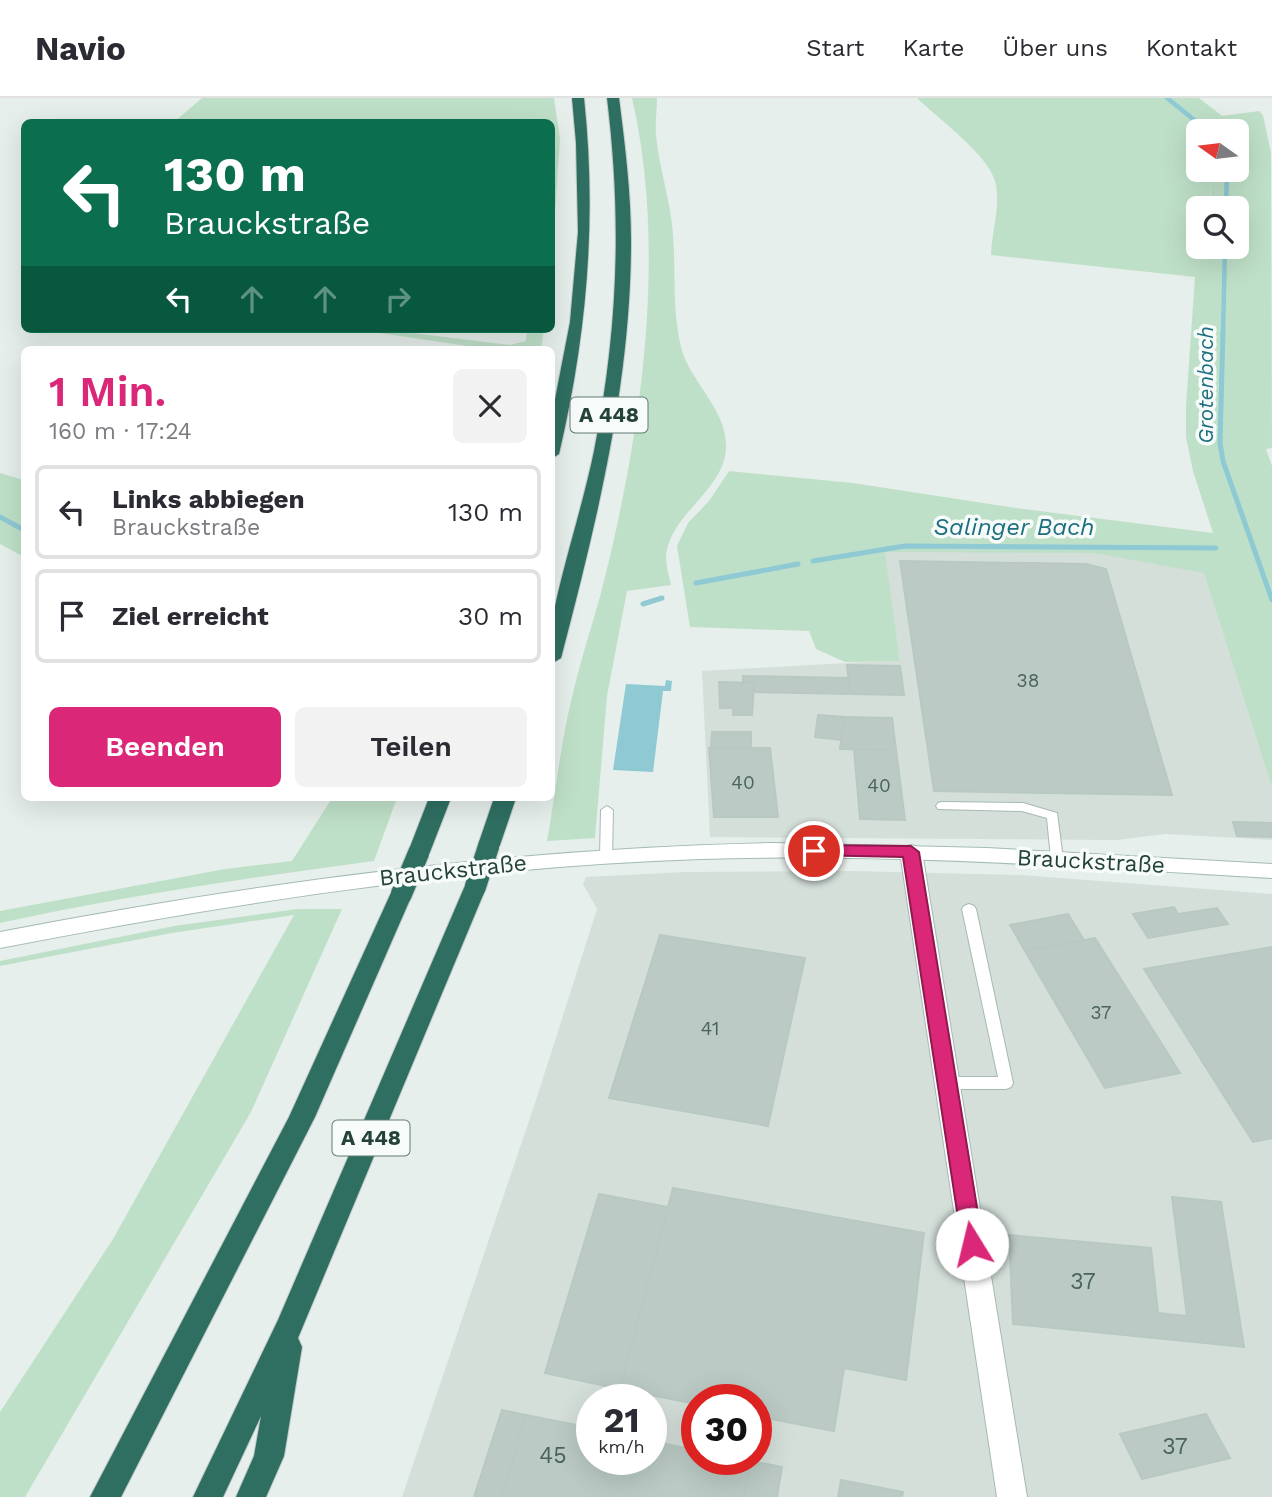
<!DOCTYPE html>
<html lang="de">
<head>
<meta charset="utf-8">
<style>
  :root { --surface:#fff; --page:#f2f2f3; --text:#2b2b33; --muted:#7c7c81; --line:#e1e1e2; --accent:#db2777 }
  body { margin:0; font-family:"Work Sans",sans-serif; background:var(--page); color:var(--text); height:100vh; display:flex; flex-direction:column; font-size:26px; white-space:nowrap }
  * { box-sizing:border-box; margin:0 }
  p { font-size:23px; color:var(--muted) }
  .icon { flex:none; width:38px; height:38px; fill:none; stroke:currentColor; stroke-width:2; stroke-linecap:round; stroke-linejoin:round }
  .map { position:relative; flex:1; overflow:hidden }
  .sheet { position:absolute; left:21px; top:248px; width:534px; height:455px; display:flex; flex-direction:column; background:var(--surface); border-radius:10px; box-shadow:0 7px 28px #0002 }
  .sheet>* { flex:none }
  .guide { position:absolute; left:21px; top:21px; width:534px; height:214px; border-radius:10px; box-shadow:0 7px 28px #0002; background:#0b6e4f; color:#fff; overflow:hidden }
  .needle { width:46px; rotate:284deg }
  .buttons { position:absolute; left:1186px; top:21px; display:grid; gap:14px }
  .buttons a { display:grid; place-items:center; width:63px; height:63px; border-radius:10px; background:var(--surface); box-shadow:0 7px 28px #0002; font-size:35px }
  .speed { position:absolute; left:576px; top:1286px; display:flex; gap:14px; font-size:35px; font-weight:700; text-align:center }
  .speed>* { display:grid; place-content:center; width:91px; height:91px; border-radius:50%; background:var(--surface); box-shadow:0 7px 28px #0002; line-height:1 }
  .speed small { font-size:18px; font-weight:400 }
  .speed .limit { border:10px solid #d22; background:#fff; color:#111 }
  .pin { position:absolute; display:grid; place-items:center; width:60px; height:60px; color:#fff; margin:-30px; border:4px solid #fff; border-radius:50%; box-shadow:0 2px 7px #0007 }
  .me { position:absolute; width:77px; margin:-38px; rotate:351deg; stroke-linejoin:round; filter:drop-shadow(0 0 5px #0008) }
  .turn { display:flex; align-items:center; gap:24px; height:147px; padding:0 28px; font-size:32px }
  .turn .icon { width:91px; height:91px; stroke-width:2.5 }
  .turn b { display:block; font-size:49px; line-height:60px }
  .lanes { display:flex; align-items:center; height:66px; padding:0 28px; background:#0003; justify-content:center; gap:35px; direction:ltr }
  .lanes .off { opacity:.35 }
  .round { display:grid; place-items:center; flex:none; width:74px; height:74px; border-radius:10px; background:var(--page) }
  .headline { display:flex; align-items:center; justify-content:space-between; height:119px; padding:0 28px }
  h1 { font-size:42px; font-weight:600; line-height:52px; color:var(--accent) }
  .cta { display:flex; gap:14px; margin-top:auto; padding:14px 28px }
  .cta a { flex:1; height:80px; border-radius:10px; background:var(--accent); color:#fff; font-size:28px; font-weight:600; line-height:80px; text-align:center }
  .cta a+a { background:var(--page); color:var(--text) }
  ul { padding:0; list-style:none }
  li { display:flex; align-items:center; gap:21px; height:94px; margin:0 14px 10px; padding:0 14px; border:4px solid var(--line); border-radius:10px }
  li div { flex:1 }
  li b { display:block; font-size:26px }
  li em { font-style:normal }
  header { display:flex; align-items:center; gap:42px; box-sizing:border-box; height:98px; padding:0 35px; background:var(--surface); border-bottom:2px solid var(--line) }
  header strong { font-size:33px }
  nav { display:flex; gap:38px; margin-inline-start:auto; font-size:24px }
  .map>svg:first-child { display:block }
  .built { fill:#d4dfda; fill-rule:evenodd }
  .green { fill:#bfe0c8; fill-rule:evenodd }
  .water { fill:#8ec9d4 }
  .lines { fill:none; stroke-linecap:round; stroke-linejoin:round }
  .stream-far1 { stroke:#8ec9d4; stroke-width:4.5 }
  .stream { stroke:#8ec9d4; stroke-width:5 }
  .building { fill:#bbcac4; stroke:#b8c9c2; stroke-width:2 }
  .lane-casing { stroke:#a8b8b2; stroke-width:2 }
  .street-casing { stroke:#a8b8b2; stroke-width:2 }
  .secondary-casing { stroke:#a4bbb3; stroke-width:2 }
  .highway-casing { stroke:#c2cac8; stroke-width:2 }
  .lane { fill:#fff; fill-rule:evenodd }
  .street { fill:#fff; fill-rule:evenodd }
  .secondary { fill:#fff; fill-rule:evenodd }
  .highway { fill:#2f6f62; fill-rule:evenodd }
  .highway-bridge-casing { stroke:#c2cac8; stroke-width:23; stroke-linecap:butt }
  .highway-bridge { stroke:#2f6f62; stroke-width:21 }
  .route { fill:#db2777; stroke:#8e194d; stroke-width:2 }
  .labels { text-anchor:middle; stroke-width:7; stroke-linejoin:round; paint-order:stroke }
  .number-label { font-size:19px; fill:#4a645c }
  .far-water-label { font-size:21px; font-style:italic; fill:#1c6f80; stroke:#f7fbf9 }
  .shield { fill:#f7fbf9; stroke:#637a73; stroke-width:2 }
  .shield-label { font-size:21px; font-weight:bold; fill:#24423a }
  .street-label { font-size:23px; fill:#24423a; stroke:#f7fbf9 }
  .near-number-label { font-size:23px; fill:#4a645c }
  .water-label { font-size:24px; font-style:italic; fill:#1c6f80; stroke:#f7fbf9 }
</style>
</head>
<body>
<header>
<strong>Navio</strong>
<nav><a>Start</a><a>Karte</a><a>Über uns</a><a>Kontakt</a></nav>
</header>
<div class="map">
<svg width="1272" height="1399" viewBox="0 0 1272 1399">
  <rect width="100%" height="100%" fill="#e6efeb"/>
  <g class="built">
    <polygon points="900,453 1214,456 1272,639 1272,742 1166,736 1116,742 710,739 702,573 900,562 884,454"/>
    <path d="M852 773 1021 777 1272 796V1399H402L538 996 597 811 583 786 586 779 686 774ZM592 1302H651V1362H592ZM696 1302H756V1362H696Z"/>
  </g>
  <g class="green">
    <polygon points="202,0 554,0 560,41 551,173 551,24 174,24"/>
    <path d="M632 0H657C657 12 655 25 656 37 659 71 671 103 673 137 676 174 672 212 681 249 689 283 728 312 726 350 724 394 668 416 666 460 666 469 669 478 671 487L627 493 607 598 595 740 547 743C556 693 561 641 574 591 583 553 596 516 605 479 642 330 667 151 632 0Z"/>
    <path d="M917 0H1199L1222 18 1259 13 1263 17 1271 55 1272 350 1266 351 1272 368V689L1204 475 1094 455 885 454 900 563 845 564 816 551 809 533 690 529 677 448 688 425 709 403 729 373 853 385 1016 410 1213 435 1193 373 1186 339V308L1195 179 991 157C992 133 1000 110 996 87 992 59 938 21 917 0ZM1199 33H1237V72H1199ZM1211 85 1210 110H1237V149H1199V110H1209Z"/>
    <polygon points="353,231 379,231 510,247 526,243 527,231 544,231 541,252 494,252"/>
    <polygon points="0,375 24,382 24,459 0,446"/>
    <path d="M332 700H397L374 763C248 780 124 798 0 825V813L225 771 292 763Z"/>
    <polygon points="297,811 342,811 251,1014 25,1399 0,1399 0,1314 113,1141 294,817 172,835 0,868 0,863 174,828"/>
  </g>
  <polygon class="water" points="666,582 672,583 671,593 663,593 653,674 613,672 626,586 665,588"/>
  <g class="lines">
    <g class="stream-far1">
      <polyline points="1167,0 1208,33"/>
      <polyline points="1226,110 1227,72"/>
      <polyline points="1223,236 1225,149"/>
    </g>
    <g class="stream">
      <polyline points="1223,234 1220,345 1223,363 1272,502"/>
      <polyline points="0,419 24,432"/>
      <polyline points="813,463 905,448 1216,450"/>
      <polyline points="696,485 798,466"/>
      <polyline points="643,506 662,500"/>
    </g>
  </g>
  <g class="building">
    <polygon points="900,463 1086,466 1106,471 1172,697 934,693"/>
    <polygon points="847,567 900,568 904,597 850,596"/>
    <polygon points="743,578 848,580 850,596 754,594 754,585 743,584"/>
    <polygon points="719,584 754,585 752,617 733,617 733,610 720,610"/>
    <polygon points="818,617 844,619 841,642 815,639"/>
    <polygon points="844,619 892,620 896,652 840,651"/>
    <polygon points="712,634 751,634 751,650 711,650"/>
    <polygon points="709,650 770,650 778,719 714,719"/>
    <polygon points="854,651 896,652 905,722 860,721"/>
    <polygon points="1233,724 1272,725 1272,739 1237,738"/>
    <polygon points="1174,809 1178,816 1217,810 1228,826 1148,840 1133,816"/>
    <polygon points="1068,816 1084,842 1025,853 1010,827"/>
    <polygon points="660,837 805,860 768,1028 609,1000"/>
    <polygon points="1095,840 1180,975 1105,990 1025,853"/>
    <polygon points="1272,849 1272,1040 1253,1044 1144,871"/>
    <polygon points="673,1090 924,1135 906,1282 844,1270 834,1333 756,1318 756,1302 696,1302 696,1306 620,1291"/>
    <polygon points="599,1096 668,1109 620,1291 545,1275"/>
    <polygon points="1172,1099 1221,1104 1244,1249 1013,1226 1009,1137 1151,1150 1158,1215 1187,1218"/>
    <polygon points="502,1312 526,1317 502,1399 474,1399"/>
    <polygon points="1206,1316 1230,1360 1142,1381 1120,1336"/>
    <polygon points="526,1317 592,1330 592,1362 651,1362 651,1343 696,1352 696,1362 751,1363 744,1399 502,1399"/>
    <polygon points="751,1363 782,1369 777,1399 744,1399"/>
    <polygon points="841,1382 903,1394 902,1399 838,1399"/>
  </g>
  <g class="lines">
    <g class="lane-casing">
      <g id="lane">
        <polygon points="942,704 1023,705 1057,715 1063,761 1057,765 1051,761 1047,720 1022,713 938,711 936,708 938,705"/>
        <polygon points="607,708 613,712 612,759 606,763 600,759 601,712"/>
        <polygon points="969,806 974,808 976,811 1013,985 1011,989 1006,991 947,991 942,989 940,985 942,981 947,979 998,979 962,811 964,808"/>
      </g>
    </g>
    <g class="street-casing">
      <polygon id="street" points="911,747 919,749 922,754 1027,1399 997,1399 900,754 903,749"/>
    </g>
    <g class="secondary-casing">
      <path id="secondary" d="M772 745 987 750 1272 766V780C1082 769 891 755 701 761 464 769 231 805 0 850V834C256 785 512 750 772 745Z"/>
    </g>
    <g class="highway-casing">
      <g id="highway">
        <path d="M572 0H584C597 121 587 237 559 356L551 361V322L570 224 578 134 576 45Z"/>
        <path d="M607 0H619C625 47 631 95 631 143 631 285 597 423 561 560L551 566C551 552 549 537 552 523 563 466 582 411 594 353 618 232 622 122 607 0Z"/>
        <polygon points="429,700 451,700 430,754 427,759 419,761 411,759 408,754"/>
        <polygon points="494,700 516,700 500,747 497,752 481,752 478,747"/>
        <polygon points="475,782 483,785 486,790 298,1240 302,1249 284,1358 266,1399 236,1399 254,1358 261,1318 223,1399 193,1399 278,1222 464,790 467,785"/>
        <polygon points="401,789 409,792 412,797 315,1019 121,1399 90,1399 289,1019 390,797 393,792"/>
      </g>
    </g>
    <use href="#lane" class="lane"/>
    <use href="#street" class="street"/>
    <use href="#secondary" class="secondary"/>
    <use href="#highway" class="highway"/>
    <g class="highway-bridge-casing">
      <g id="highway-bridge">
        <polyline points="475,790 489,747"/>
        <polyline points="401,797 419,754"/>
      </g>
    </g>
    <use href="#highway-bridge" class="highway-bridge"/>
  </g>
  <polygon class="route" points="814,747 911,748 919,754 983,1146 980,1152 972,1154 965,1152 962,1146 903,759 808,757 805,753 808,749"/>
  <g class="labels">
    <g class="number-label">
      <text x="1028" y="589">38</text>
      <text x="743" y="691">40</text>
      <text x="879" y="694">40</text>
      <text x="1101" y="921">37</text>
      <text x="710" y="937">41</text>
    </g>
    <g class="far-water-label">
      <text transform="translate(1206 287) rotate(-90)" y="7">Grotenbach</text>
    </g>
    <g class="shield">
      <rect x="570.5" y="299.5" width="77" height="35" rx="5"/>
      <rect x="332.5" y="1022.5" width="77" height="35" rx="5"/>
    </g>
    <g class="shield-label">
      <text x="609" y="324">A 448</text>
      <text x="371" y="1047">A 448</text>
    </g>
    <g class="street-label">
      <text transform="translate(1091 763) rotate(3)" y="8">Brauckstraße</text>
      <text transform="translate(453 772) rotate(-6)" y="8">Brauckstraße</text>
    </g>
    <g class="near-number-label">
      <text x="1083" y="1191">37</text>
      <text x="1175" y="1356">37</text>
      <text x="553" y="1365">45</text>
    </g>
    <g class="water-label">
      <text x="1014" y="437">Salinger Bach</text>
    </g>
  </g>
</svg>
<div class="buttons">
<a><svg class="needle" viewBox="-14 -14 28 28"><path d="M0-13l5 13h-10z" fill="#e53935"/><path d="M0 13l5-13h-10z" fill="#7c7c81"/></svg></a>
<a><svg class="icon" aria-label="search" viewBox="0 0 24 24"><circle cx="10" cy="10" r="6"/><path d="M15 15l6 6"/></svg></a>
</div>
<div class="speed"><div>21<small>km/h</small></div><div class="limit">30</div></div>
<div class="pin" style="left:814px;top:753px;background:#d93025"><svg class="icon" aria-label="arrive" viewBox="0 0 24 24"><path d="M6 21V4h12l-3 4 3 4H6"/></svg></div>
<svg class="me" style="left:972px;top:1146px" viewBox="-20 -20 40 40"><circle r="19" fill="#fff"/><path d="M0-13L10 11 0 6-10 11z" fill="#db2777"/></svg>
<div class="guide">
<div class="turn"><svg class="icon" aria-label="left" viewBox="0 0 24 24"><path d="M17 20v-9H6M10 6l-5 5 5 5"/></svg><div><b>130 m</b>Brauckstraße</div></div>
<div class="lanes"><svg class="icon" aria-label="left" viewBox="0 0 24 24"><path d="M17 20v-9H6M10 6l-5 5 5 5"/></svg><svg class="icon off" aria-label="ahead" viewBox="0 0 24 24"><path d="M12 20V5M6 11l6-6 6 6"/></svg><svg class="icon off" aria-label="ahead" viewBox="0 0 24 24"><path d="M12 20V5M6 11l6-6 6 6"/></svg><svg class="icon off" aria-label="right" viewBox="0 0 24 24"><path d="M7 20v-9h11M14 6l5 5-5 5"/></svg></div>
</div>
<section class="sheet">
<div class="headline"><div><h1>1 Min.</h1><p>160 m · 17:24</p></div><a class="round"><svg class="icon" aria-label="close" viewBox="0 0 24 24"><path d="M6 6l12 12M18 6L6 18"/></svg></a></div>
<ul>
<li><svg class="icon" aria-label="left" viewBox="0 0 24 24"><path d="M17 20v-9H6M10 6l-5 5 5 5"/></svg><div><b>Links abbiegen</b><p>Brauckstraße</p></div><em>130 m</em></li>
<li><svg class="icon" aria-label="arrive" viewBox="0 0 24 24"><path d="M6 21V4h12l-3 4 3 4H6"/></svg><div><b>Ziel erreicht</b></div><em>30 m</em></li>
</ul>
<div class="cta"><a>Beenden</a><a>Teilen</a></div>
</section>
</div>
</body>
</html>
